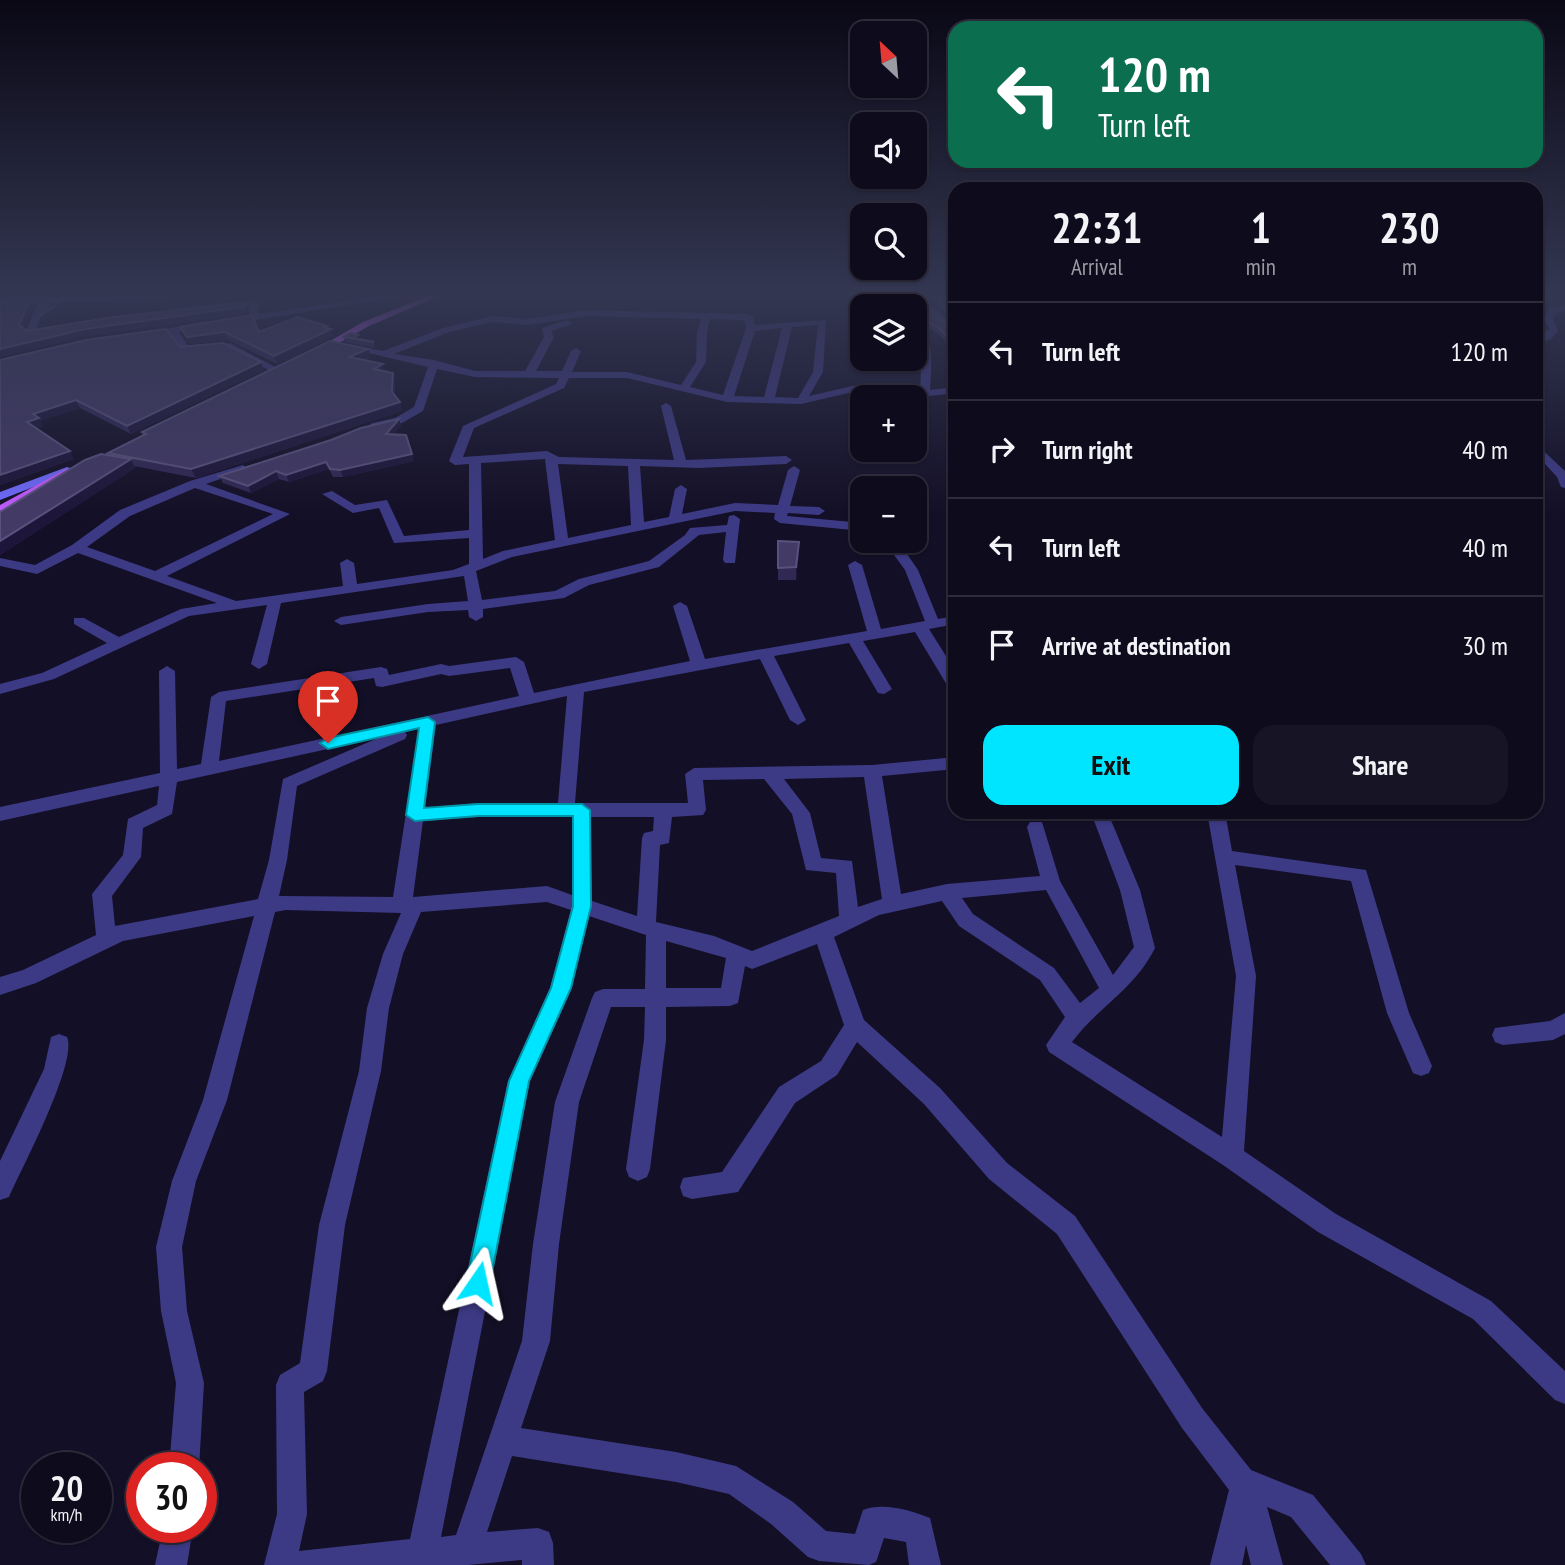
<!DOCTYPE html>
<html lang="en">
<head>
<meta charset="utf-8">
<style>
  :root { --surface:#0e0b1c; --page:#171425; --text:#f1f3f6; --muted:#9b9ba3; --line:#2e2b3b; --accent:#00e5ff }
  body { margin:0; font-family:"PT Sans Narrow",sans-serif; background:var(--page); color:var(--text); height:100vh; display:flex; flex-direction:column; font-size:26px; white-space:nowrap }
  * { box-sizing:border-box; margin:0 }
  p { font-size:23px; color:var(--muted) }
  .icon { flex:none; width:38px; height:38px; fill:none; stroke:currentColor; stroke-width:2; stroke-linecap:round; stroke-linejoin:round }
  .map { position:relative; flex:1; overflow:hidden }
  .side { position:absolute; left:948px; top:182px; width:595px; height:637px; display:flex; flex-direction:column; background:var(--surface); border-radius:21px; box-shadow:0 2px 5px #0004,0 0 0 2px var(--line) }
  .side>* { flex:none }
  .hud { position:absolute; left:948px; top:21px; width:595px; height:147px; border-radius:21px; box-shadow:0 2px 5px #0004,0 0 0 2px var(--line); background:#0b6e4f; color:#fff; overflow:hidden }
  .needle { width:46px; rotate:334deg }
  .controls { position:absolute; left:850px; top:21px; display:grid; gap:14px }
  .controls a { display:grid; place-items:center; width:77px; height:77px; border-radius:14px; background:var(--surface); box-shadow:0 2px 5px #0004,0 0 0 2px var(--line); font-size:35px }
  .speed { position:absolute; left:21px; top:1452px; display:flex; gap:14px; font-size:35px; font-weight:700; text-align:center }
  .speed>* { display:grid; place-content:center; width:91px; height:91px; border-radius:50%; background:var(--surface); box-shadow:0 2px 5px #0004,0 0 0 2px var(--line); line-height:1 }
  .speed small { font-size:18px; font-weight:400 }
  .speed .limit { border:10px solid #d22; background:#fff; color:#111 }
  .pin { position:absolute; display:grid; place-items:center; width:60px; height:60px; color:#fff; margin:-72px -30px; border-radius:50% 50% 50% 0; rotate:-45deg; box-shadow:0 0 7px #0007 }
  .pin .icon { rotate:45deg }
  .me { position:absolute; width:77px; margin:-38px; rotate:11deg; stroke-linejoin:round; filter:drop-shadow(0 0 5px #0008) }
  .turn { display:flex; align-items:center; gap:24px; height:147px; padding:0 35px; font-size:32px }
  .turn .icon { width:91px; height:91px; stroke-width:2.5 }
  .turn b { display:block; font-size:49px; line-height:60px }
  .eta { display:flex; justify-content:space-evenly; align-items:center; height:119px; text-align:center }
  .eta b { font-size:42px; font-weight:800; line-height:49px }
  .action { display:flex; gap:14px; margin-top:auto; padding:14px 35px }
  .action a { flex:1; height:80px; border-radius:21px; background:var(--accent); color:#111; font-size:28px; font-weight:800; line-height:80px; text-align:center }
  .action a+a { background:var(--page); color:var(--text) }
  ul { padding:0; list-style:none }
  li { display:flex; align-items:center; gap:21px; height:98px; padding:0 35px; border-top:2px solid var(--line) }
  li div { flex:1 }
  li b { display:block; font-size:26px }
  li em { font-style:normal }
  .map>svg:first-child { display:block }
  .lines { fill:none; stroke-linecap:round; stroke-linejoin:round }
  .minor { fill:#3d3a85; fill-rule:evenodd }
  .secondary { fill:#6f6bff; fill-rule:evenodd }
  .primary { fill:#c25bff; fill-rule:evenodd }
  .wall { fill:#312854 }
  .shaded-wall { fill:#1d163a }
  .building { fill:#433a66; stroke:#5a527e; stroke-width:2 }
  .route { fill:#00e5ff; stroke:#0095a6; stroke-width:2 }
</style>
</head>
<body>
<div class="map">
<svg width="1565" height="1565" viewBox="0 0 1565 1565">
  <rect width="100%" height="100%" fill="#130f26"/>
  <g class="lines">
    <g class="minor">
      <polygon points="44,296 47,298 167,296 163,299 47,303 36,329 51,326 56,329 30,336 25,333 38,303 0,305 0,299"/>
      <polygon points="383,296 404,296 231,324 226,321 228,319 249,316 249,306 221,309 216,306 254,300 259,303 258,314"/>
      <polygon points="920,300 926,300 956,327 956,336 920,304"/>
      <polygon points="894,302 897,303 899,306 890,306"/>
      <polygon points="1565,305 1565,311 1556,313 1553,318 1558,331 1551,339 1536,344 1536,338 1550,329 1543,318 1550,309"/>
      <path d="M586 310 748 314 753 317 755 325 826 320 823 372 809 396 861 384 920 391 922 351 915 338V325C936 339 931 368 930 390L956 387V393L920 397 861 390 801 404 727 402 627 378H569L564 388 474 428 463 457 547 451 559 457 674 460 661 406 666 403 671 406 686 460 786 456 792 460 786 464 699 468 640 466 644 522 669 517 675 489 681 485 687 489 682 514 735 503 778 505 788 470 794 466 800 470 790 506 819 507 825 511 819 515 788 513 787 516 863 523V531L780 523 774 519 775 513 735 511 512 557 476 571 482 600 555 591 579 579 649 561 685 535 690 528 727 525 729 516 734 515 740 519 735 563H725L723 560 726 532 699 535 659 567 589 585 564 598 483 609V617L476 621 469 617 468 610 428 612 341 625 334 621 341 617 428 604 468 601 464 576 281 603 267 664 259 669 251 664 267 605 189 616 54 679 0 694V684L42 673 107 643 74 624V618H84L119 637 181 609 217 603 78 553 37 574 0 566V558L35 565 72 545 120 510 190 481 243 465 249 469 206 484 290 514 167 576 236 601 343 586 340 563 347 559 354 563 357 584 453 570 469 564V538L394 543 379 508 353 513 322 494 332 491 355 505 387 500 404 536 469 530V464L455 465 449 461 463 426 556 384 559 378 475 377 437 369 423 411 402 423 376 428 370 425 372 423 395 418 414 407 428 367 343 347 348 344 383 351 443 328 492 316 527 319ZM586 316 701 319 697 332 696 362 681 385 627 372H572L581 351 576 348 571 351 562 371H536L554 337 551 331 570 325 572 323 567 320 542 328 544 337 525 371H475L434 360 394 354 449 332 492 322 527 325ZM710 319 744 320 746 328 723 395 690 387 706 362 707 332ZM818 325 813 372 798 398 775 397 792 327ZM782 328 764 397 734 396 755 331ZM545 459 555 540 503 551 483 559 481 463ZM558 464 628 466 631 525 568 538ZM195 488 273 514 155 571 87 547 130 516Z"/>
      <polygon points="203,322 208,325 206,327 179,332 189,347 230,343 283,371 274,373 226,348 183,352 170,333 144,337 139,334"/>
      <polygon points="1536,444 1565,471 1565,488 1561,487 1557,477 1536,454"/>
      <path d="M884 541H898L918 570 938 619 956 616V624L929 629 956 672V691L950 690 915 632 863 641 892 689 884 694 878 693 849 643 774 656 806 720 798 725 790 720 760 659 584 692 575 803H688L685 774 694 768 872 765 956 757V769L882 776 901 894 947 884 1040 876 1027 827 1030 822H1042L1060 881 1113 975 1134 947 1120 890 1093 818 1096 813H1108L1140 890 1155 948C1134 990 1098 1007 1072 1042L1222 1137 1236 976 1207 812H1225L1232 851 1366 870 1409 1013 1432 1066 1429 1073 1421 1076 1413 1073 1410 1066 1387 1013 1351 881 1235 865 1256 976 1244 1151 1336 1214 1491 1301 1565 1371V1404L1555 1400 1473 1319 1318 1232 1223 1165 1049 1052 1046 1045 1065 1017 1040 980 959 926 942 901 879 915 834 937 864 1020 940 1088 1007 1163 1075 1216 1202 1408 1251 1470 1313 1495 1361 1554 1366 1565H1330L1291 1517 1267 1507 1283 1565H1251L1246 1545 1242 1565H1210L1229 1490 1182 1428 1057 1234 989 1179 924 1104 857 1042 837 1075 795 1103 738 1192 692 1199 683 1196 680 1187 683 1178 722 1172 779 1087 821 1061 844 1025 817 944 752 969 745 966 738 1003 730 1006 666 1007V1040L650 1169 647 1177 638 1181 629 1177 626 1169 644 1040 645 1007H611L579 1102 559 1244 550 1341 521 1428 676 1452 736 1466 793 1502 826 1531 855 1534 863 1510C882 1502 911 1510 930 1518L941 1565H909L906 1542 884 1538 876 1562 869 1565 819 1561 808 1557 771 1524 729 1494 676 1482 512 1456 487 1532 538 1528 549 1532 553 1543 554 1565H522V1560L468 1565H264L277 1514 276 1385 280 1375 300 1363 319 1225 359 1071 367 1008 383 954 401 913 286 910 275 912 227 1100 196 1181 182 1247 187 1311 204 1383 199 1468H169L176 1383 161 1311 156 1247 172 1181 203 1100 254 916 123 941 36 983 0 995V977L23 970 96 935 92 894 123 855 128 819 157 805 159 786 0 821V807L160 773 159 671 167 666 175 671 177 769 201 764 211 697 219 692 381 667 387 669 389 675 441 664 449 666 516 657 524 662 534 693 690 661 673 606 680 602 687 606 705 659 867 631 848 565 855 561 862 565 881 629 925 621 905 570ZM510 668 519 696 219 761 226 701 374 678 376 686 382 687 441 674 449 676ZM567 696 558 803H478L425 808 436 725ZM419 729 393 897 279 896 287 860 297 786 405 739 407 735 405 732ZM378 738 283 779 269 860 258 899 115 926 112 896 141 857 143 828 172 814 177 782ZM864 777 882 899 858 907 852 861 821 858 810 813 784 779ZM764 779 792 814 806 870 836 873 839 916 752 951 714 936 656 922 660 845 669 843 672 817 703 815 706 810 703 780ZM478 817H572V895L547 886 413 897 423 821ZM590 817H654L653 831 644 833 642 838 637 916 592 901ZM1046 890 1099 988 1080 1003 1054 968 973 914 962 898ZM547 902 571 910 550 988 508 1081 410 1539 299 1551 307 1514 304 1392 323 1381 327 1371 345 1225 381 1071 389 1008 403 954 421 912ZM589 916 646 935 645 989H603L595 992 592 998 555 1102 533 1244 522 1341 456 1535 441 1537 530 1081 572 988ZM666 941 726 958 721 988H666Z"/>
      <polygon points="1565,1013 1565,1034 1553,1040 1503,1045 1495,1042 1492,1035 1495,1028 1550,1021"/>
      <path d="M59 1034 67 1037C78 1062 22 1168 9 1197L0 1200V1161L44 1069 51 1037Z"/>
      <polygon points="163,1528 193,1528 187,1565 155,1565"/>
    </g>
    <polygon class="secondary" points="67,467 77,470 0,500 0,492"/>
    <g class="primary">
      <polygon points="428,296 439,296 369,326 320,354 311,352 363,322"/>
      <polygon points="66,469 76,472 0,514 0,505"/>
    </g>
  </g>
  <g class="wall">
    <polygon points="956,296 956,323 932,302 933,297"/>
    <polygon points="918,300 956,332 956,345 950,346 938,334 915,320 915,306 905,306 906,303"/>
    <polygon points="180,327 259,332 327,328 333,336 277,364 228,340 190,344 183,334"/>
    <polygon points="344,337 374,342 375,348 345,342"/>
    <polygon points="180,347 264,370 131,434 80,408 40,421 43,426 36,428 74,459 0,485 0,360"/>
    <polygon points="368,349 371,358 365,360 385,371 395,382 395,395 400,402 402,411 196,478 134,466 135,468 0,555 0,512 109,455 108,453 143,436 142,432"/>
    <polygon points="399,419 401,426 393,434 414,461 343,477 333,477 329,469 289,482 279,479 251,493 223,483 219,476"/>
    <polygon points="778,541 799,554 796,580 778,580"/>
  </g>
  <g class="shaded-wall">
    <polygon points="30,299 34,306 23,332 19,325"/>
    <polygon points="63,300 65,305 42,322 39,317"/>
    <polygon points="244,302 246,309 246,314 88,336 0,357 0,349 85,329"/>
    <polygon points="327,326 328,330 331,329 333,336 277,364 274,356"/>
    <polygon points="225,332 228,340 190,344 187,337"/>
    <polygon points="956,339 956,345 950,346 951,340"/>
    <polygon points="368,349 371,358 352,365 349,357"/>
    <polygon points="261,362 264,370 131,434 127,426"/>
    <polygon points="383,364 385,373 374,369"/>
    <polygon points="393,373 395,382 394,400 392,392"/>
    <polygon points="76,400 80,408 40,421 43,426 31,429 27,422 33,414"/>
    <polygon points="400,402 402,411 196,478 191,469"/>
    <polygon points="399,419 401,426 388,441 386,434"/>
    <polygon points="70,451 74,459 0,485 0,475"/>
    <polygon points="412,454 414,461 343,477 340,470"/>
    <polygon points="131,459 135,468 0,555 0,541"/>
    <polygon points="326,462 329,469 289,482 286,475"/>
    <polygon points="276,471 279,479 251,493 248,486"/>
    <polygon points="799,542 799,554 796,580 796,567"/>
  </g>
  <g class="building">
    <polygon points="937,296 956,296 956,317 933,297"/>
    <polygon points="30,299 19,325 27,331 107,318 244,302 244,307 85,329 0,349 0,300"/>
    <polygon points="46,300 63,300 39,317"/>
    <polygon points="918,300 956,332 956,339 951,340 938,328 915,315 915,306 912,306 906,303"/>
    <polygon points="252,315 259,332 298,317 327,326 323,327 331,329 274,356 225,332 187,337 180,327"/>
    <polygon points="166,329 180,347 223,343 261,362 127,426 76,400 33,414 39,418 27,422 70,451 0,475 0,360 86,340"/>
    <polygon points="350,333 358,335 353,338 374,342 344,337"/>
    <polygon points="330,341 368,349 349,357 383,364 374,369 393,373 392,392 400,402 191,469 108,453 146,434 142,432"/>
    <polygon points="399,419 386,434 406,435 412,454 340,470 330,469 326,462 286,475 276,471 248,486 219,476 331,440 361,428"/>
    <polygon points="101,454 131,459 0,541 0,512 85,460"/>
    <polygon points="778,541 799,542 796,567 778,568"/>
  </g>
  <linearGradient id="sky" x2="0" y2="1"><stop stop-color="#0a0815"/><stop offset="0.57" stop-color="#333752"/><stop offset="1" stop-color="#333752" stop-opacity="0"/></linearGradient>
  <rect width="1565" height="515" fill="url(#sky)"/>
  <polygon class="route" points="428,717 435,722 424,808 478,804 582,804 590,810 591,906 571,988 529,1081 490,1283 486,1291 478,1295 469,1291 466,1283 509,1081 551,988 573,906 573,816 478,816 415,821 406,815 419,728 328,749 320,743 328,738"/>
</svg>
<div class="controls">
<a><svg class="needle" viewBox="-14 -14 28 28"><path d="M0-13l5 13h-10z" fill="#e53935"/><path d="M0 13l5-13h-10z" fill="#9b9ba3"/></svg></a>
<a><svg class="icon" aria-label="sound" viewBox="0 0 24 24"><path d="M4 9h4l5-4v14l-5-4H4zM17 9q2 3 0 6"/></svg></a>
<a><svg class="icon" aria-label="search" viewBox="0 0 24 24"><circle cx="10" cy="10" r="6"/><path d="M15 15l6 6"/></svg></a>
<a><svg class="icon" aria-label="layers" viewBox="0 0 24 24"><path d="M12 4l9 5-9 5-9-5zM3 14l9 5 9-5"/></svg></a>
<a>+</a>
<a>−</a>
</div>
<div class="speed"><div>20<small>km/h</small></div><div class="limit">30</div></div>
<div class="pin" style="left:328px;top:743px;background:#d93025"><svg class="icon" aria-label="arrive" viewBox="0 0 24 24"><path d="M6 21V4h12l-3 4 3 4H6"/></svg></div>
<svg class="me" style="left:478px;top:1283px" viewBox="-20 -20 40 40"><path d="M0-17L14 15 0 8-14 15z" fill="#00e5ff" stroke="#fff" stroke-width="4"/></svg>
<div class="hud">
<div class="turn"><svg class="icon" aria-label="left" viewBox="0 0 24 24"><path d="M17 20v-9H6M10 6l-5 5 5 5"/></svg><div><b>120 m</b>Turn left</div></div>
</div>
<section class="side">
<div class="eta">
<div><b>22:31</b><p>Arrival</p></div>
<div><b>1</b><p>min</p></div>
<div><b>230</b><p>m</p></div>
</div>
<ul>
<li><svg class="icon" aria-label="left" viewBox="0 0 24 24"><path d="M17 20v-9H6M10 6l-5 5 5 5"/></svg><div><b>Turn left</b></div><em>120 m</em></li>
<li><svg class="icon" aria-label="right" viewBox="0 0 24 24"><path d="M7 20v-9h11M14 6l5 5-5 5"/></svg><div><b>Turn right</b></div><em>40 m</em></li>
<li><svg class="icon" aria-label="left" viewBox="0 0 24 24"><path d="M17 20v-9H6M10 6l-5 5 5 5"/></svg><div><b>Turn left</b></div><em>40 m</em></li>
<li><svg class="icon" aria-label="arrive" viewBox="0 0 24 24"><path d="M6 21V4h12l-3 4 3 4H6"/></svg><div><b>Arrive at destination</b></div><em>30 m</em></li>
</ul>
<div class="action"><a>Exit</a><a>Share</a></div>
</section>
</div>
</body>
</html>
